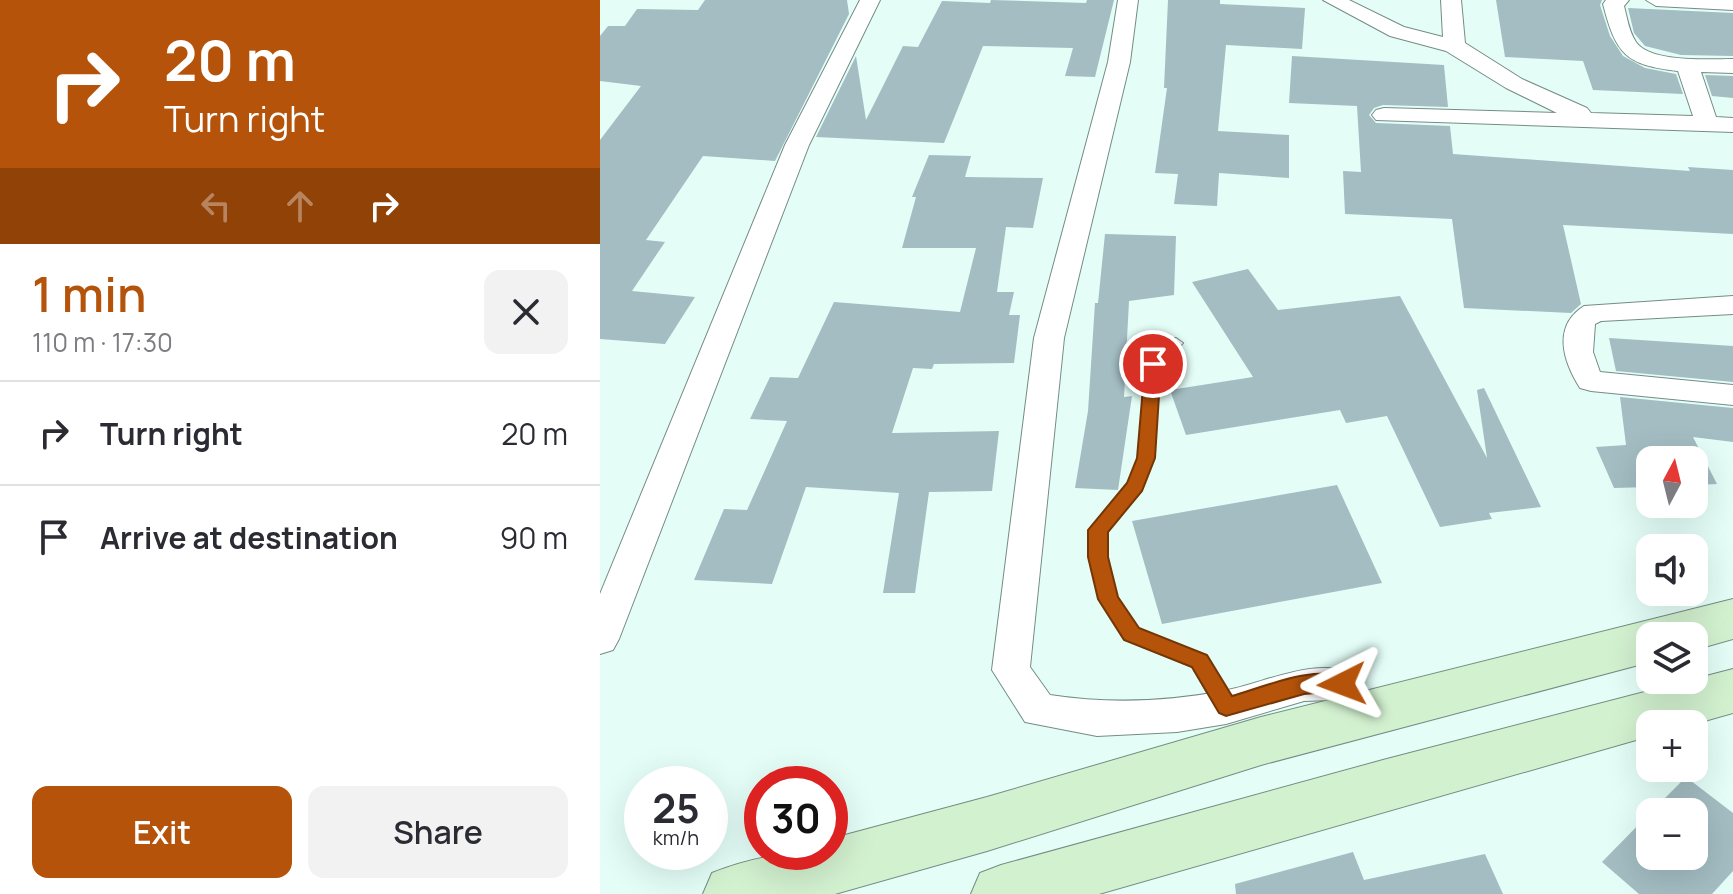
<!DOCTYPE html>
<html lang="en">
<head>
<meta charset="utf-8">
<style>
  :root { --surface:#fff; --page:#f2f2f3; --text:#2b2b33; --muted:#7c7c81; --line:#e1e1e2; --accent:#b45309 }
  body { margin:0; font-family:Manrope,sans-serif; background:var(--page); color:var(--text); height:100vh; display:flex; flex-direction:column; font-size:30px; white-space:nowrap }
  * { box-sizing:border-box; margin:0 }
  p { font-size:26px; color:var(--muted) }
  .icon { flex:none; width:44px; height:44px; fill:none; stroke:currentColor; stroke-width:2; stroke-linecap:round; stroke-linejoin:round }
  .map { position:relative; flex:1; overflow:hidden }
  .sheet { display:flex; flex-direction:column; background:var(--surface); width:600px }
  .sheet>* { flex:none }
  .hud { background:#b45309; color:#fff; overflow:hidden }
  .needle { width:52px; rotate:7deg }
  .fabs { position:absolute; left:1036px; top:446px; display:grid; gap:16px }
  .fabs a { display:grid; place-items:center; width:72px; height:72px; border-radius:16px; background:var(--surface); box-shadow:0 8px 32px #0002; font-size:40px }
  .speed { position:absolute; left:24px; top:766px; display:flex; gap:16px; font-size:40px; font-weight:700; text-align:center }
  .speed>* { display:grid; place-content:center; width:104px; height:104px; border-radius:50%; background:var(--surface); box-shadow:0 8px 32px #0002; line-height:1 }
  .speed small { font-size:20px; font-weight:400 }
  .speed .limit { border:12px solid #d22; background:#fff; color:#111 }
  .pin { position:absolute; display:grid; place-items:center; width:68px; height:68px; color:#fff; margin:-34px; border:4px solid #fff; border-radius:50%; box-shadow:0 2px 8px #0007 }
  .me { position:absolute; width:88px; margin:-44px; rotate:267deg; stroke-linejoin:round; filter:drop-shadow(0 0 6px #0008) }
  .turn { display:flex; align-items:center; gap:28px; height:168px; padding:0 32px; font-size:36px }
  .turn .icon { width:104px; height:104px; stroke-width:2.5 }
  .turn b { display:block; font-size:56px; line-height:68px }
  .lanes { display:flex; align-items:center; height:76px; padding:0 32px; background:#0003; justify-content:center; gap:40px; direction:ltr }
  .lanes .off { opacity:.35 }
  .round { display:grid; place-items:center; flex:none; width:84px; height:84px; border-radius:16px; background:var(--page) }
  .headline { display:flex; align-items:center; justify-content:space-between; height:136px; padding:0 32px }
  h1 { font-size:48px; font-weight:600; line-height:60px; color:var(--accent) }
  .primary-button { display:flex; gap:16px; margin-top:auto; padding:16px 32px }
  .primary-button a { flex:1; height:92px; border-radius:16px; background:var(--accent); color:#fff; font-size:32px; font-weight:600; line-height:92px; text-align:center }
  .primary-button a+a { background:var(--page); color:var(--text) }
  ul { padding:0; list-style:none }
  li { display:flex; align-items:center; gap:24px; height:104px; padding:0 32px; border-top:2px solid var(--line) }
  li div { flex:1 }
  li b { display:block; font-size:30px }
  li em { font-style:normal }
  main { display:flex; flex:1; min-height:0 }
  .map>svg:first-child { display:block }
  .building { fill:#a3bdc2 }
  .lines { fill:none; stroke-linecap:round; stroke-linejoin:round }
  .service-casing { stroke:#758c85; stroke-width:2 }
  .minor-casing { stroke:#758c85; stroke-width:2 }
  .secondary-casing { stroke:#758c85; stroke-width:2 }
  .service { fill:#fff; fill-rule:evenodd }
  .minor { fill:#fff; fill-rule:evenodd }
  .secondary { fill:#d2f1cf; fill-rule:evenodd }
  .route { fill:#b45309; stroke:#753606; stroke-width:2 }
</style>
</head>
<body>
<main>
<section class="sheet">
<div class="hud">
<div class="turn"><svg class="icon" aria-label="right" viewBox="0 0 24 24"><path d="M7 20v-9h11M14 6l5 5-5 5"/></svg><div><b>20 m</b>Turn right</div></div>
<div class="lanes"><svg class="icon off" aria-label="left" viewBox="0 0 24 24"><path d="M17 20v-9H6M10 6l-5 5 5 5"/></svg><svg class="icon off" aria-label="ahead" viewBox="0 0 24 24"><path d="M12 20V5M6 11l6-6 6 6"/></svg><svg class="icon" aria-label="right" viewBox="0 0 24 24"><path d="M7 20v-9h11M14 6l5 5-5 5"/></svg></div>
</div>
<div class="headline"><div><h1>1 min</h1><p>110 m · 17:30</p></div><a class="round"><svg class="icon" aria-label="close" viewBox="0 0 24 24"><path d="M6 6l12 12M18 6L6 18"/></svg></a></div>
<ul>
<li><svg class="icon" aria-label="right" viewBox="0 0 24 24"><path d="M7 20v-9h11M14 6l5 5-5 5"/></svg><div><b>Turn right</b></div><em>20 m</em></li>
<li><svg class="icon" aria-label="arrive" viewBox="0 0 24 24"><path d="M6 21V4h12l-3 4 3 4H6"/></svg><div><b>Arrive at destination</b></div><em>90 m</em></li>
</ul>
<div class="primary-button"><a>Exit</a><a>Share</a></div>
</section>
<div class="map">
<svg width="1133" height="894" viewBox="0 0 1133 894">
  <rect width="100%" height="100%" fill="#e4fef7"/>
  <g class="building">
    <polygon points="105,0 247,0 249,14 175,161 103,156 46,240 65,242 32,291 95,297 65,344 0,339 0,140 41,86 0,81 0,36 8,26 25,26 37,9 98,10"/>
    <polygon points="391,0 486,3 487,0 514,0 495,77 465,76 473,48 383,46 344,143 216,137 256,56 266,120 303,46 318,47 342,1 390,3"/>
    <polygon points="568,0 620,0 620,4 705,8 702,49 626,45 618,131 689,135 689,178 619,173 617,206 574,204 578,174 555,173 567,88 564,88"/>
    <polygon points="896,0 1002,0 1000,5 1010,36 1023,56 1045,68 1076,74 1083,94 993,90 983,61 905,57"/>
    <polygon points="1028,8 1133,13 1133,56 1081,55 1045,46 1034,33"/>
    <polygon points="692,56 844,65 848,107 783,105 774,108 769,115 776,123 850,126 853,154 1090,171 1088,167 1133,170 1133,234 963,225 981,304 971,313 864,308 852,219 745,214 743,171 761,172 757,106 689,103"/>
    <polygon points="1105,75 1133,76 1133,98 1112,96"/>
    <polygon points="329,155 371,156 365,177 443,178 433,228 406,227 397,292 414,292 409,315 420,315 414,363 334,364 332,369 313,368 292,433 399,431 392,491 329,492 315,593 283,593 299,493 206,487 172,584 94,580 124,509 147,510 187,421 150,419 170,377 198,378 234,302 360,312 376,248 302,248 316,197 312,197"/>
    <polygon points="505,234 576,236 574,295 529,301 524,397 532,396 518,490 475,488 488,411 495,303 498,303"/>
    <polygon points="648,269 678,310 800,296 887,458 877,390 884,388 941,507 889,513 892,519 840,527 787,416 746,423 740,410 586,435 570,390 653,377 592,282"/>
    <polygon points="1009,338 1133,346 1133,382 1016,371"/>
    <polygon points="1020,397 1133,408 1133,442 1093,437 1117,484 1094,485 1094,460 1050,460 1050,487 1014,488 996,447 1026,445"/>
    <polygon points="737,485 782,583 562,624 532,521"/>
    <polygon points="1086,777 1133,813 1133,871 1112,894 1039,894 1002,862 1050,813 1050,856 1094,856 1094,812 1051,812"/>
    <polygon points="753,852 764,880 885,854 903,894 636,894 635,884"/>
  </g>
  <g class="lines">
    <g class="service-casing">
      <polygon id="service" points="576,338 583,343 560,366 554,458 541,490 507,532 507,557 517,597 538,629 606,655 636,707 633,713 626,715 619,713 592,667 524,639 499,599 489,557 489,530 528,483 538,458 546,364 571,340"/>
    </g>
    <g class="minor-casing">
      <g id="minor">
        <polygon points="260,0 280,0 209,145 19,639 13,650 0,654 0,594 185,145"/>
        <path d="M518 0H538L530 62 464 338 430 667 450 695C508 704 565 702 623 691 666 683 711 657 756 673L779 715 773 727 759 732 745 727 731 700 704 701 626 724 577 732 497 736 425 722 392 670 434 338 508 62Z"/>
        <path d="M723 0H749L804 27 843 37 841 0H861L865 43 922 79 987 108 991 113 1093 116 1078 71C1025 65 1016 54 1003 4L1006 0H1029L1024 6C1027 17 1029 32 1036 42 1050 63 1110 59 1133 59V73L1101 72 1116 117 1133 118V132L776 120 772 115 776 110 784 108 957 113 906 88 846 51 790 36Z"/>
        <polygon points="1046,0 1133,0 1133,10 1056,6"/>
        <path d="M1133 296V314L1001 321 995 324 993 352 1000 372 1133 385V405L991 391 980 388C963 361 952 326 984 306Z"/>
      </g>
    </g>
    <g class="secondary-casing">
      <g id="secondary">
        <path d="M1133 599V639L1094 650V636H1050V662L661 765 387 851 235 894H103L112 873C153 857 186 852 230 852V839L387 797 661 717Z"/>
        <polygon points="1133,669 1133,713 1094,724 1050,724 1050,736 499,894 371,894 380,873 401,865 783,760"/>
      </g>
    </g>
    <use href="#service" class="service"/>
    <use href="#minor" class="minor"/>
    <use href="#secondary" class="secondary"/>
  </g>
  <path class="route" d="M553 358 561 364 555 458 542 491 508 532V557L518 597 539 628 607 655 632 696C666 686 714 665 749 677L753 684 749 690 704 694 626 716 619 713 592 667 524 640 498 599 488 557V530L527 483 537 458 545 364Z"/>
</svg>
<div class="fabs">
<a><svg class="needle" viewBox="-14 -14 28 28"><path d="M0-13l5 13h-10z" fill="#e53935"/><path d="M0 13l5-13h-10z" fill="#7c7c81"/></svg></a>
<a><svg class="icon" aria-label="sound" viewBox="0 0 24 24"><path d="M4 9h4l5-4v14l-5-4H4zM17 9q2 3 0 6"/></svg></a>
<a><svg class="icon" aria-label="layers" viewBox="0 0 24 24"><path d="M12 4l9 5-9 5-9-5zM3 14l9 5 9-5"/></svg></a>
<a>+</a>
<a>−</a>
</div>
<div class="speed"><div>25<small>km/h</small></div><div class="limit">30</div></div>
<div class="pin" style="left:553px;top:364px;background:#d93025"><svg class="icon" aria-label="arrive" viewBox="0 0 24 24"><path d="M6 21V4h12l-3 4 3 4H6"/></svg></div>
<svg class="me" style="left:742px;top:684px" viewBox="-20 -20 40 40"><path d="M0-17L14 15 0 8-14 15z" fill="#b45309" stroke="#fff" stroke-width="4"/></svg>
</div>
</main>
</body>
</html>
